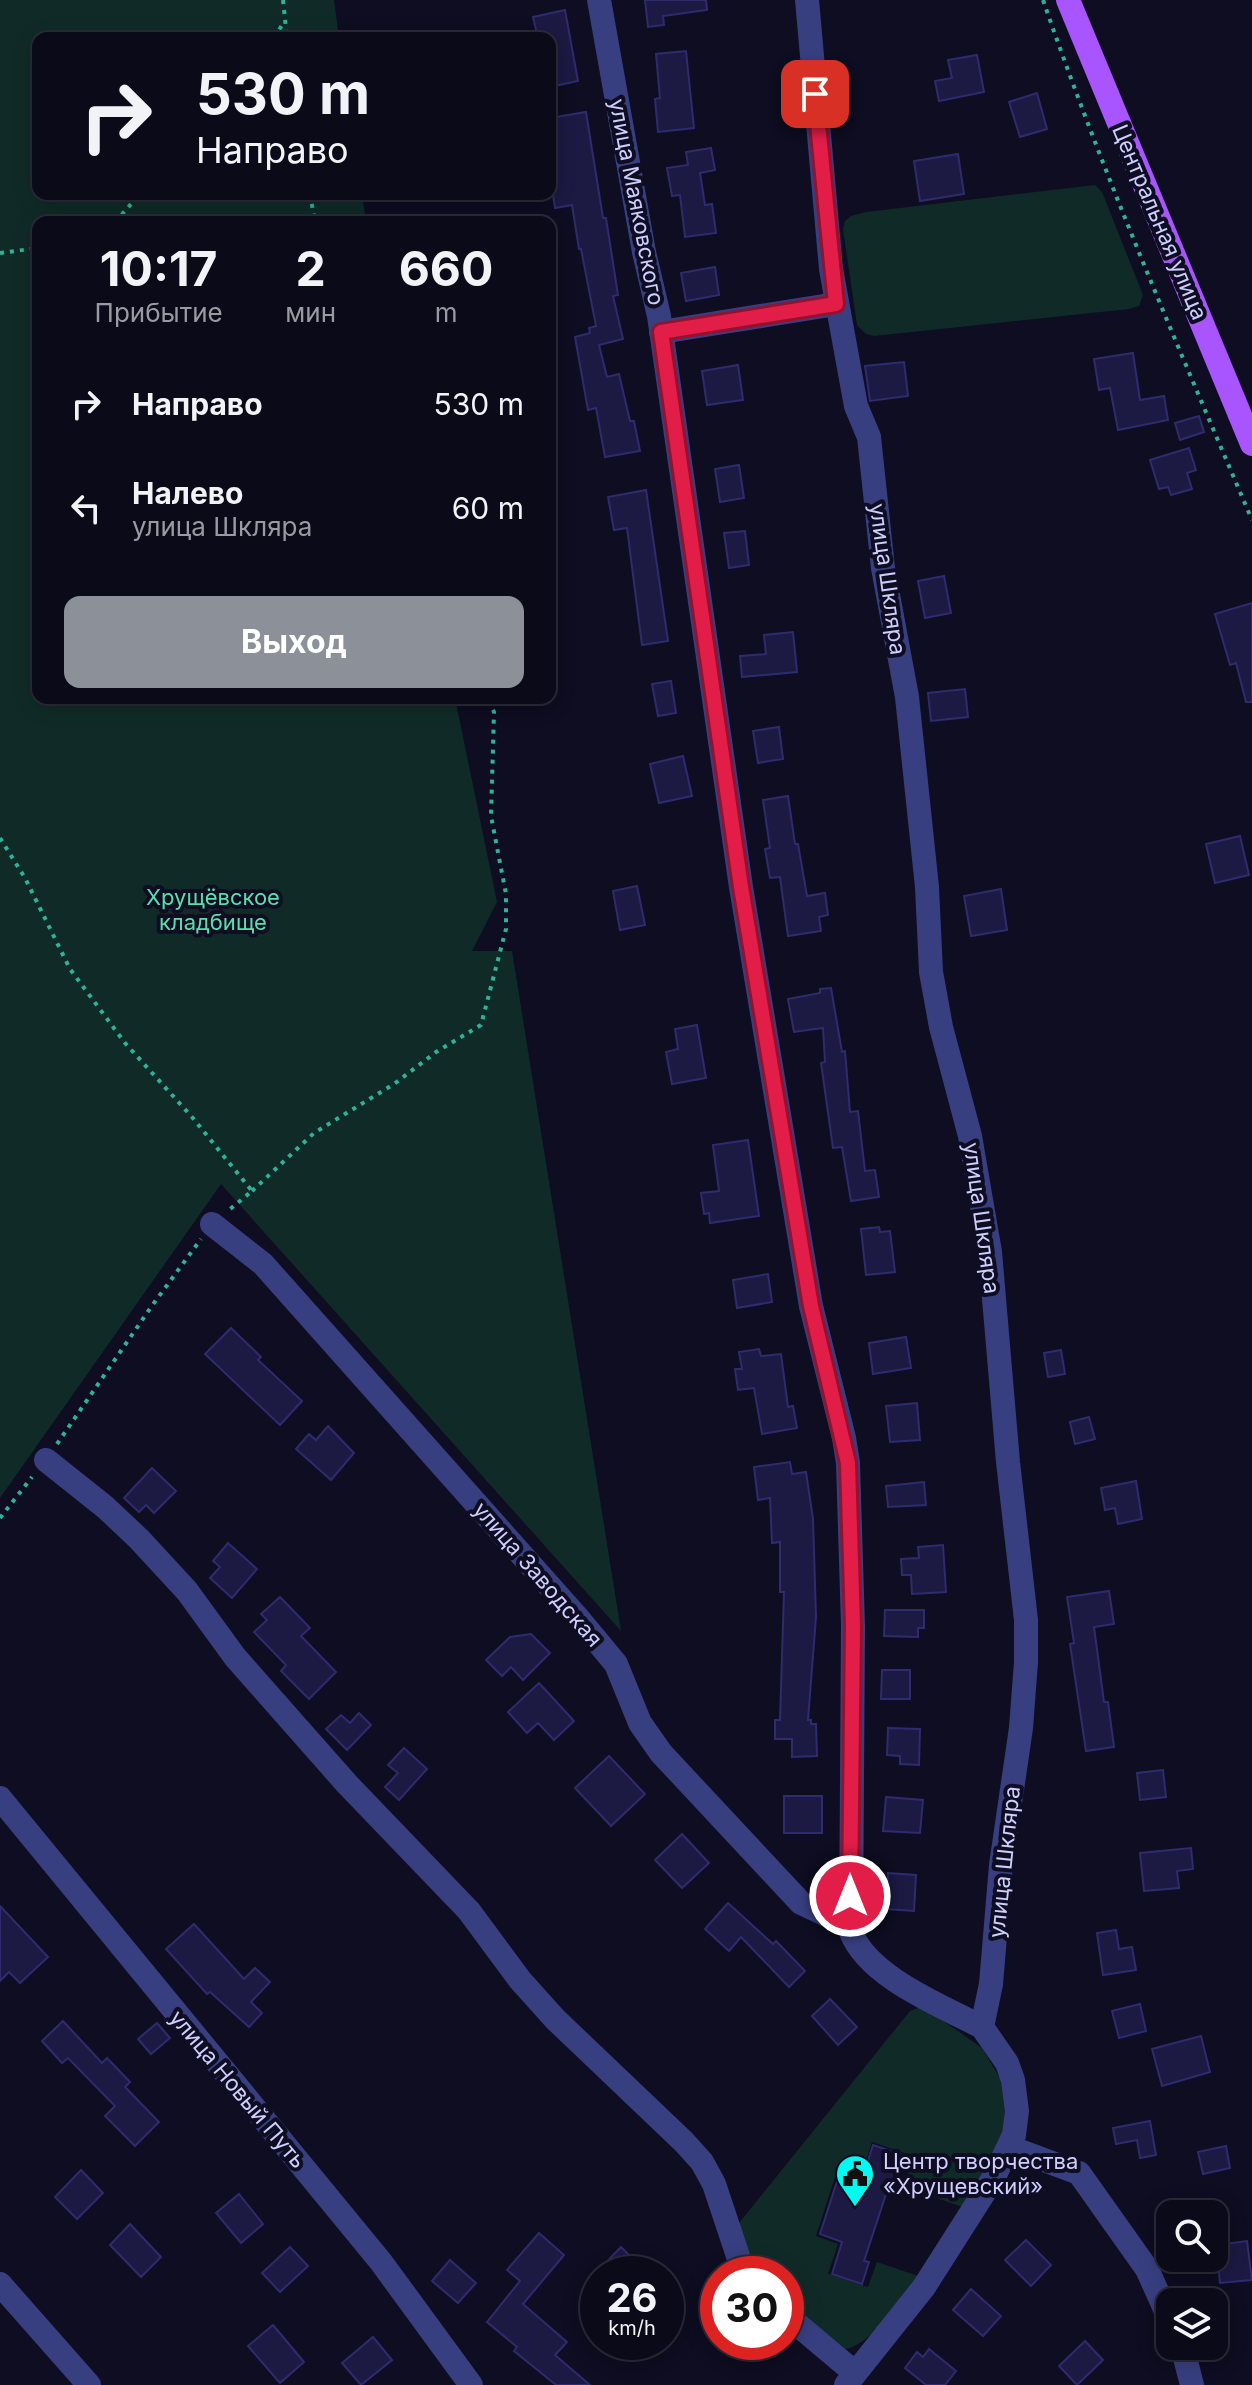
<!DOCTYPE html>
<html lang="ru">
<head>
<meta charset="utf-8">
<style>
  :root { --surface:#0a0a19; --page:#131322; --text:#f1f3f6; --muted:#999aa2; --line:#2a2b38; --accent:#8c9099 }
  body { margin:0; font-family:Inter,sans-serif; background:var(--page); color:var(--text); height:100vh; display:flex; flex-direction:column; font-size:30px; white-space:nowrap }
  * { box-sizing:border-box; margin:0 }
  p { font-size:26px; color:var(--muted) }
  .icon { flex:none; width:44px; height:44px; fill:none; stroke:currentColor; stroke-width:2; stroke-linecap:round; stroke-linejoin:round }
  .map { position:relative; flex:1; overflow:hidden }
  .sheet { position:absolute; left:32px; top:216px; width:524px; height:488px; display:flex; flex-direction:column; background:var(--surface); border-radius:16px; box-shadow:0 4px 20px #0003,0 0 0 2px var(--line) }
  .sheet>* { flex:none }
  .top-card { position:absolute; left:32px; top:32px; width:524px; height:168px; border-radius:16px; box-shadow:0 4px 20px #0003,0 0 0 2px var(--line); background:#0a0a19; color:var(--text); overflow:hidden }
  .controls { position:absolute; left:1156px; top:2200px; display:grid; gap:16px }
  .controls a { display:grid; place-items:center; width:72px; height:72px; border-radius:16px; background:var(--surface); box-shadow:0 4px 20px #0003,0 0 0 2px var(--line); font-size:40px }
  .speed { position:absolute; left:580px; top:2256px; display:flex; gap:16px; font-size:40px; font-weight:700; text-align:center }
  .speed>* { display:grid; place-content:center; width:104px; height:104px; border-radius:50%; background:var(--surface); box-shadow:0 4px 20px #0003,0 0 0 2px var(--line); line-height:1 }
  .speed small { font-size:20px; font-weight:400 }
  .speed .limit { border:12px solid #d22; background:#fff; color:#111 }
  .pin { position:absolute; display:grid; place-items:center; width:68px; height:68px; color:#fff; margin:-34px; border-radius:16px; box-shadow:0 4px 12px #0006 }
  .me { position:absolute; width:88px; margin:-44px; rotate:0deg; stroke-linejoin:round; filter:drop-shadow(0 0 6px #0008) }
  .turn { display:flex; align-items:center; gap:28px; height:168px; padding:0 32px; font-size:36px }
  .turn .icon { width:104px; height:104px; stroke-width:2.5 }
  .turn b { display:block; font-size:56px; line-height:68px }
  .eta { display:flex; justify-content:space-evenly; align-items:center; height:136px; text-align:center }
  .eta b { font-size:48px; font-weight:700; line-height:56px }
  .button { display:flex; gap:16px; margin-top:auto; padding:16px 32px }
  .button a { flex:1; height:92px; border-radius:16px; background:var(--accent); color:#fff; font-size:32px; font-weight:700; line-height:92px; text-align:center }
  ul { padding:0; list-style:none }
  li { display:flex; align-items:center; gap:24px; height:104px; padding:0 32px }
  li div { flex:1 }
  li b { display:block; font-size:30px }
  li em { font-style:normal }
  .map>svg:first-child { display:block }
  .green { fill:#102b27 }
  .building { fill:#1c1943; stroke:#2f2b6f; stroke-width:2 }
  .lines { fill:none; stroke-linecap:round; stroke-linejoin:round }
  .path { stroke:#2db399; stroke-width:4; stroke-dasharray:4 6; stroke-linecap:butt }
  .minor { stroke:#383f81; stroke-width:24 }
  .major { stroke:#a955ff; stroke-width:24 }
  .route-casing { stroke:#92132f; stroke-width:20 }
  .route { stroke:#e11d48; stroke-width:14 }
  .labels { text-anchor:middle; stroke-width:8; stroke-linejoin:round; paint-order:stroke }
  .street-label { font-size:22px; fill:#ceceff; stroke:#0e0d21 }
  .park-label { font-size:22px; fill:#59dfac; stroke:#0e0d21 }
  .poi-label { font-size:22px; fill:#ceceff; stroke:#0e0d21; text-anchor:start }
</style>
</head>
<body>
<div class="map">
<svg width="1252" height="2385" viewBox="0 0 1252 2385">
  <rect width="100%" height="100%" fill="#0e0d21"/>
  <g class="green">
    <polygon points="0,0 334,0 339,38 38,38 38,194 362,194 366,222 38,222 38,698 455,698 497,902 472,951 512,951 621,1631 221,1184 0,1498"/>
    <polygon points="1095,185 1102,192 1143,295 1139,306 1129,309 874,336 866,334 857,325 843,229 845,221 851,216 866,212"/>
    <path d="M918 2008H925L982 2048 1007 2090 1002 2141 963 2207 904 2187 913 2156 872 2142 861 2175 838 2168 816 2236 838 2244 828 2274 868 2287 877 2262 921 2277C902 2298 873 2343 846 2349L786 2302V2274H755L735 2228 910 2011Z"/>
  </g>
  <g class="building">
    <polygon points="645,0 706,0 707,10 663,16 664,25 648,27"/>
    <polygon points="565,10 578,81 550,87 550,38 538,38 533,17"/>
    <polygon points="686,51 694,128 658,132 655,99 660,98 656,54"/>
    <polygon points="977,55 984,92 939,101 935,81 952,78 948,60"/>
    <polygon points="1037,93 1047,129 1020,137 1009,102"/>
    <polygon points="586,112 603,218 606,218 618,295 613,296 623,339 599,345 607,377 619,374 630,421 634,421 640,451 605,457 596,408 588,410 575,337 590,333 589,328 596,326 581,249 579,249 572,205 555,208 550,174 550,118"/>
    <polygon points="711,148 715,170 700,173 705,205 712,204 716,233 685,237 680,195 672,196 667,168 688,165 686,152"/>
    <polygon points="958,154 964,194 920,201 914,161"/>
    <polygon points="715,267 719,295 686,301 681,273"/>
    <polygon points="1133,353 1140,400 1164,396 1168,420 1118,430 1110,388 1099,390 1094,359"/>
    <polygon points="904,362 908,396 870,401 865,366"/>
    <polygon points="738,365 743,400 707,405 702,371"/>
    <polygon points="1199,416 1204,432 1180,440 1175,423"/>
    <polygon points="1189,448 1196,470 1187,473 1192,489 1171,495 1168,487 1159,489 1150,460"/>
    <polygon points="739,465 744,498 720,502 715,469"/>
    <polygon points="646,490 668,641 642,645 627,528 614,530 608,497"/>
    <polygon points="745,531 749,565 729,568 724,533"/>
    <polygon points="944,576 951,613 925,618 918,581"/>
    <polygon points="1252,603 1252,702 1246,702 1236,663 1230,665 1215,614"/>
    <polygon points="793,632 797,672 742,677 740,656 766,654 764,635"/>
    <polygon points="671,681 676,713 658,716 652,684"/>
    <polygon points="965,689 968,717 931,721 928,693"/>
    <polygon points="779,727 783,759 758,763 753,731"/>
    <polygon points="683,756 692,796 659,803 650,764"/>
    <polygon points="788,796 795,844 798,844 807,896 825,893 828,915 819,917 821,931 788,936 780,877 770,878 765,849 770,848 763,800"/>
    <polygon points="1240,836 1249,875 1215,883 1206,844"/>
    <polygon points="637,886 645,925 620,930 613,891"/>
    <polygon points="1001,889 1007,930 971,936 964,896"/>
    <polygon points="831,988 842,1052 845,1051 850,1112 858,1111 865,1171 875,1170 879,1197 851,1201 842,1147 833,1148 821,1063 825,1062 823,1028 794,1032 788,999 820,993 820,989"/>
    <polygon points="697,1025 706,1078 672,1084 666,1052 678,1049 675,1029"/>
    <polygon points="748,1140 759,1216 710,1223 709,1213 704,1214 701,1193 719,1191 713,1145"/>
    <polygon points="879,1227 880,1232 890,1231 895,1272 866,1275 861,1229"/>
    <polygon points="768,1274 772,1302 737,1308 733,1280"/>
    <polygon points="231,1328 261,1357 258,1360 302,1401 280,1425 205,1354"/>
    <polygon points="906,1337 911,1368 873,1374 869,1343"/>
    <polygon points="759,1349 761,1356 781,1354 788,1407 793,1406 797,1428 762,1434 754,1388 738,1390 735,1369 742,1369 739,1352"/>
    <polygon points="1061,1350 1065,1374 1048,1377 1044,1353"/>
    <polygon points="917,1403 920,1440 890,1442 886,1406"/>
    <polygon points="1089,1417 1095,1439 1075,1444 1070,1422"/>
    <polygon points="328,1426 354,1453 331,1480 296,1449 309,1434 316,1440"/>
    <polygon points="790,1462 792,1474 806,1472 813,1519 816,1617 808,1720 811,1720 811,1724 816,1724 817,1756 792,1757 792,1739 775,1739 775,1720 780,1720 784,1592 780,1592 780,1542 772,1543 770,1498 758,1500 754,1467"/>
    <polygon points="152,1468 176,1491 154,1513 146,1505 139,1512 124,1498"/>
    <polygon points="1136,1481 1142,1519 1118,1524 1115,1508 1105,1510 1101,1488"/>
    <polygon points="924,1482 926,1505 888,1507 886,1486"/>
    <polygon points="228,1543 257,1569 232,1598 210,1578 220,1567 213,1561"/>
    <polygon points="943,1545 946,1592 912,1594 911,1575 902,1575 901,1559 919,1558 918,1547"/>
    <polygon points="1109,1591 1114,1624 1094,1627 1104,1702 1108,1702 1114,1747 1086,1751 1070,1644 1074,1643 1067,1597"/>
    <polygon points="280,1597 310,1628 301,1636 336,1672 309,1699 281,1671 286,1665 254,1632 267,1620 261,1614"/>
    <polygon points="885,1610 924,1610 924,1628 918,1628 918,1637 884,1636"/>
    <polygon points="531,1634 550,1653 523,1680 511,1667 502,1676 486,1660 510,1637"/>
    <polygon points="882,1670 910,1670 910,1699 881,1699"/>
    <polygon points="539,1683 574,1721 554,1740 538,1723 527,1733 508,1712"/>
    <polygon points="359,1713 371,1725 347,1750 326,1729 341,1715 350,1723"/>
    <polygon points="888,1728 920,1729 919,1765 900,1764 900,1756 887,1755"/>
    <polygon points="404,1748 427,1769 399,1800 385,1787 398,1773 388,1765"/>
    <polygon points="609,1756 645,1794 611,1826 575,1788"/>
    <polygon points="1163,1770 1166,1797 1140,1800 1137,1773"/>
    <rect x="784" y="1796" width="38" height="37"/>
    <polygon points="886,1797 923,1800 920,1833 883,1831"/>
    <polygon points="682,1834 709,1863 682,1888 655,1860"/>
    <polygon points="1191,1848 1193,1869 1177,1871 1179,1888 1144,1891 1140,1853"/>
    <polygon points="888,1873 916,1875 914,1911 886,1909"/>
    <polygon points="728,1903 773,1944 776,1941 805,1971 789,1987 741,1937 729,1951 705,1929"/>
    <polygon points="0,1906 48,1957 20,1983 9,1972 0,1981"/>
    <polygon points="194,1924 244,1979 255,1968 270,1982 251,2002 262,2013 249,2027 210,1992 207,1994 166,1949"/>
    <polygon points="1116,1930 1119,1949 1132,1947 1136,1970 1103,1975 1097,1933"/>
    <polygon points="830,1999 857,2027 838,2045 812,2016"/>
    <polygon points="1140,2004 1146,2031 1119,2038 1112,2011"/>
    <polygon points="63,2021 102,2063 107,2058 130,2082 125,2087 159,2122 135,2146 105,2116 115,2106 68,2058 62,2063 42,2041"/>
    <polygon points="157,2023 170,2038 151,2054 138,2039"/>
    <polygon points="1201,2036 1210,2072 1162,2086 1152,2049"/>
    <polygon points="1150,2121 1156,2155 1140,2158 1137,2140 1116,2144 1113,2128"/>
    <polygon points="873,2145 906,2156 897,2181 891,2179 864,2261 869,2262 862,2284 832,2274 842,2242 820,2234 840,2172 862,2179"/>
    <polygon points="1226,2146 1230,2168 1203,2174 1198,2152"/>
    <polygon points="81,2170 103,2193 77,2219 55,2197"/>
    <polygon points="239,2194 263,2224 241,2243 216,2213"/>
    <polygon points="130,2224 161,2257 141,2277 110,2245"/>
    <polygon points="539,2233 564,2255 523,2304 567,2342 555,2355 590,2385 556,2385 514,2351 517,2347 487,2322 520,2281 507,2270"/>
    <polygon points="1026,2240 1051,2265 1031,2286 1005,2260"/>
    <polygon points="1247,2241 1252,2280 1220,2283 1216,2245"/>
    <polygon points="290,2247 308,2266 280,2292 262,2273"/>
    <polygon points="621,2247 648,2274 595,2274"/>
    <polygon points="450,2260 476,2283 458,2303 432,2281"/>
    <polygon points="971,2289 1001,2316 983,2336 953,2310"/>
    <polygon points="273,2325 304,2362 280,2383 248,2346"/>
    <polygon points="373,2337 392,2360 361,2385 342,2363"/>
    <polygon points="1085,2341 1103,2360 1077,2385 1059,2366"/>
    <polygon points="929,2349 956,2371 945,2385 926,2385 905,2368 917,2352 923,2357"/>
  </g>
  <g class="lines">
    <g class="path">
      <polyline points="283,0 287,38"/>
      <path d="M1043 0C1104 177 1179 349 1252 520"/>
      <polyline points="274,38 284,22"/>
      <polyline points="310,194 315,222"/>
      <polyline points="115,222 140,194"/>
      <polyline points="0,253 38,248"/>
      <polyline points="0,838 25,878 70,969 125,1043 192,1117 252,1191 229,1210"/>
      <polyline points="252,1191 314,1133 394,1084 436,1052 481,1025 506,929 506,894 491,816 494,712 488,698"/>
      <polyline points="57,1444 151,1307 201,1239"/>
      <polyline points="0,1518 32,1477"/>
    </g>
    <g class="minor">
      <path d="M599 0 644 252 659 316 741 887 811 1306 844 1438 848 1463 853 1626 851 1932C868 1977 942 2006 982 2027"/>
      <polyline points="807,0 831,269 856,406 869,437 883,568 907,697 927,887 931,972 941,1027 970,1136 990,1252 1008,1462 1026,1620 1026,1662 1021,1728 1001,1865 991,1984 982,2027 1007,2063 1013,2080 1017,2111 1014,2135 994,2177 924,2287 846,2385"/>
      <polyline points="661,332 836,304"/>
      <polyline points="212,1224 263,1264 577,1617 616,1664 640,1723 661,1753 801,1903 850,1926"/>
      <polyline points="46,1460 105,1507 139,1539 187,1591 235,1657 347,1784 469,1911 520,1980 555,2019 684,2142 702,2162 714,2184 744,2274"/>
      <polyline points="0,1798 381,2262 471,2385"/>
      <polyline points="1009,2147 1079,2173 1147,2269 1170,2320"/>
      <polyline points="0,2284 89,2385"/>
      <polyline points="786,2315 854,2372"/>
      <polyline points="1182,2346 1192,2385"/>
    </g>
    <polyline class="major" points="1068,0 1252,444"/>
  </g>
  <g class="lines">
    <g class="route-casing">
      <polyline id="route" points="815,94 836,304 661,332 741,887 811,1306 848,1463 853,1626 850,1896"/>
    </g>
    <use href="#route" class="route"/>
  </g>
  <defs>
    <g id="civic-pin" transform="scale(2)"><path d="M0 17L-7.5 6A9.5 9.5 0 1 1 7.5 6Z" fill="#00f9f0" stroke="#0e0d21"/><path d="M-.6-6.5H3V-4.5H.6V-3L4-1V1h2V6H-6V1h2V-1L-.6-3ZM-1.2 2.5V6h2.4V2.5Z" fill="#111"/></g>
  </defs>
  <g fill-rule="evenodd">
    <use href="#civic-pin" x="855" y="2174"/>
  </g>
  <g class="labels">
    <g class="street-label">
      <text transform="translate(637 202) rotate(79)" y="8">улица Маяковского</text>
      <text transform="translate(1160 222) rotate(67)" y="8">Центральная улица</text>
      <text transform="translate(888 579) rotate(82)" y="8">улица Шкляра</text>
      <text transform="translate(982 1218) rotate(82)" y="8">улица Шкляра</text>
      <text transform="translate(538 1574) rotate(49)" y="8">улица Заводская</text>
      <text transform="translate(1004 1862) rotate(-84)" y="8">улица Шкляра</text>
      <text transform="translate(238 2089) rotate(50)" y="8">улица Новый Путь</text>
    </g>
    <g class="park-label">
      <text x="213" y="905">Хрущёвское<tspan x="213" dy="25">кладбище</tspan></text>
    </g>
    <g class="poi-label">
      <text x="883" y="2169">Центр творчества<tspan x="883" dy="25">«Хрущевский»</tspan></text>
    </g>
  </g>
</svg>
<div class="controls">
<a><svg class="icon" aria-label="search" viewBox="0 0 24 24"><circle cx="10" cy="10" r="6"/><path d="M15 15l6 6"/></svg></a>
<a><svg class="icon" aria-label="layers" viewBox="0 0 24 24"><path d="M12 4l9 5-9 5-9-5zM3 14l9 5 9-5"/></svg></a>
</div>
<div class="speed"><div>26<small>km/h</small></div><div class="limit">30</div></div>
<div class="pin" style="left:815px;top:94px;background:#d93025"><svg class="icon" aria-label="arrive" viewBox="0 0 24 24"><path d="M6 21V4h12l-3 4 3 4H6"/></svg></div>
<svg class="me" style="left:850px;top:1896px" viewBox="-20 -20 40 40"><circle r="17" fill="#e11d48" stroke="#fff" stroke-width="3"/><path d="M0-11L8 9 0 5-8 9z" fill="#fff"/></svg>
<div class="top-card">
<div class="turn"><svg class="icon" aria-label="right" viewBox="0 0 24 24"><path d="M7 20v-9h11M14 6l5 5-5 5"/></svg><div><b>530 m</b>Направо</div></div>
</div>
<section class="sheet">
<div class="eta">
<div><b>10:17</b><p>Прибытие</p></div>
<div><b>2</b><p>мин</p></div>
<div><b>660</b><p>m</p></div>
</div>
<ul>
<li><svg class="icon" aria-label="right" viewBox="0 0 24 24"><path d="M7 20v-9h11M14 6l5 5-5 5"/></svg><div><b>Направо</b></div><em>530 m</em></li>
<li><svg class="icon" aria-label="left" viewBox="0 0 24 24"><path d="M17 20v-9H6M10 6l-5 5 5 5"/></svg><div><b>Налево</b><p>улица Шкляра</p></div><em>60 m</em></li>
</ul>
<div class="button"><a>Выход</a></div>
</section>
</div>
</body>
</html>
